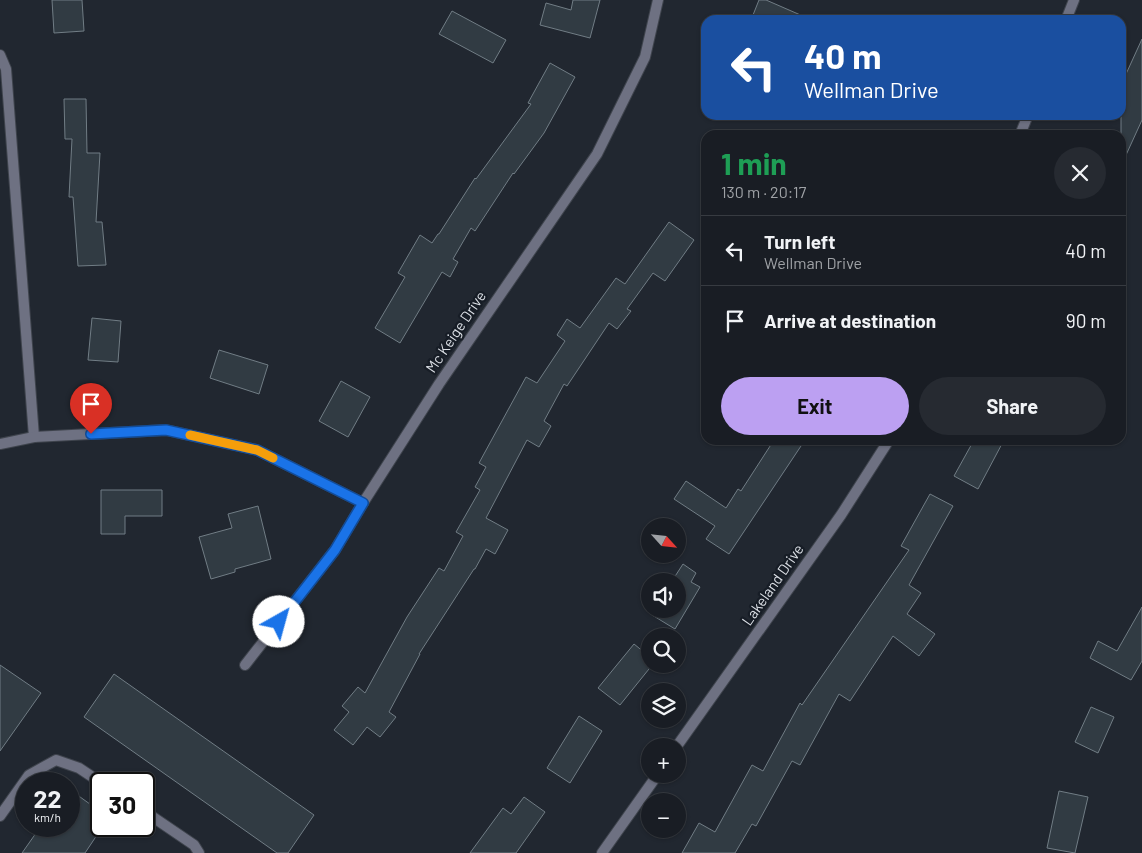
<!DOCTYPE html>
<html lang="en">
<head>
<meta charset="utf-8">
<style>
  :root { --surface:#191d24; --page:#262a31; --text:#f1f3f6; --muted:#9fa2a6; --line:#373b41; --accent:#bca0f2 }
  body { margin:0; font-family:Barlow,sans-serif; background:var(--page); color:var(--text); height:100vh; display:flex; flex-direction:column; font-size:19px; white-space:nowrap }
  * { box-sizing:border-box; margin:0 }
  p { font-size:16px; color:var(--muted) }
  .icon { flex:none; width:28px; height:28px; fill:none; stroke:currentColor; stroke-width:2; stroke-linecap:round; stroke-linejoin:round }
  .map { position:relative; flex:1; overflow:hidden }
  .sheet { position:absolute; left:701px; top:130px; width:425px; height:315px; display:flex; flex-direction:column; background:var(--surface); border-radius:15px; box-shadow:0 1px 4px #0004,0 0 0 1px var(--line) }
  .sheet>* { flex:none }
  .guide { position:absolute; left:701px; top:15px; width:425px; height:105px; border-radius:15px; box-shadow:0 1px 4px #0004,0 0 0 1px var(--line); background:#1a4fa0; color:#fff; overflow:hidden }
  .needle { width:32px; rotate:117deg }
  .fabs { position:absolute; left:641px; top:518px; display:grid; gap:10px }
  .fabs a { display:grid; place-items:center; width:45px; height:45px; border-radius:50%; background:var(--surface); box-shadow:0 1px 4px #0004,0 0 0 1px var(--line); font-size:25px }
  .speed { position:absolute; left:15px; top:772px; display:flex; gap:10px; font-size:25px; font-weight:700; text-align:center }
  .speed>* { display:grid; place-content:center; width:65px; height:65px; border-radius:50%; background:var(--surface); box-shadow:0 1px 4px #0004,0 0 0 1px var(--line); line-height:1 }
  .speed small { font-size:12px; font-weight:400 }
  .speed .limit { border:2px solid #111; border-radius:8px; background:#fff; color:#111 }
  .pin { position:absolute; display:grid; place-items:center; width:42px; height:42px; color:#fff; margin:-51px -21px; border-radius:50% 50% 50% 0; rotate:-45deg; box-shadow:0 0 5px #0007 }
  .pin .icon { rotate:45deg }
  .me { position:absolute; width:55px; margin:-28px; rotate:38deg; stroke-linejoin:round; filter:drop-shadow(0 0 4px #0008) }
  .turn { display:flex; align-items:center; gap:18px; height:105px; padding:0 20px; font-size:22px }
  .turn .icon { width:65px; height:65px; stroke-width:2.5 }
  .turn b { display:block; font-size:35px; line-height:42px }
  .round { display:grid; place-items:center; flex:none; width:52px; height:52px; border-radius:26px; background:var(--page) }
  .summary { display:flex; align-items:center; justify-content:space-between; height:85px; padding:0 20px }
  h1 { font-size:30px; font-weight:700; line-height:38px; color:#1e9e55 }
  .primary-button { display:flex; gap:10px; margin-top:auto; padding:10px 20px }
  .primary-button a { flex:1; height:58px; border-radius:30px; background:var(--accent); color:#111; font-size:20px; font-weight:700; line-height:58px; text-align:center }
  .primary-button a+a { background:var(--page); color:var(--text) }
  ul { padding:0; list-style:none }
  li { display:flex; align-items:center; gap:15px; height:70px; padding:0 20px; border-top:1px solid var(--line) }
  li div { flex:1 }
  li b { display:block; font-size:19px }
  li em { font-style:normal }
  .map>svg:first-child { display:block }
  .building { fill:#313b43; stroke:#717d85 }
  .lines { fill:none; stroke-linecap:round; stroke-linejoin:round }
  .street-casing { stroke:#3f444d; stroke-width:12 }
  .street { stroke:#6e7182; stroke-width:10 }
  .route-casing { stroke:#114b97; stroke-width:12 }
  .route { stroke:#1a73e8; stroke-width:9 }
  .slow { stroke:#f59e0b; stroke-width:9 }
  .labels { text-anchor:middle; stroke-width:4.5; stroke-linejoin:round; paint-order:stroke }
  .street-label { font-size:15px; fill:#dadee4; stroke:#171d26 }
</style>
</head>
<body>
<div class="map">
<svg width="1142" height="853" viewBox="0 0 1142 853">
  <rect width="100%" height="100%" fill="#212730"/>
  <g class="building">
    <polygon points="52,0 82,0 84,31 54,33"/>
    <polygon points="573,0 600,0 590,38 540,25 546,3 571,10"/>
    <polygon points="759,0 766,0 812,20 751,20"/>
    <polygon points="452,11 506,40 493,63 439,34"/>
    <polygon points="1142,39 1142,120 1121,166 1121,85"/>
    <polygon points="550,63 575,77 544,133 514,174 513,173 475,231 471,228 453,259 458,262 450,277 442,272 400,343 375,328 405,277 398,273 420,235 432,243 438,234 439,234 475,178 476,179 531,104 528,103"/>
    <polygon points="64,99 86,99 87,153 100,153 96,222 102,222 106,265 78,266 73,197 69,197 72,139 65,139"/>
    <polygon points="669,222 694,240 665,281 653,273 627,309 631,311 617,329 609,323 567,386 564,384 544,421 551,426 539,447 527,440 486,518 508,530 495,554 486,549 475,569 474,569 419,654 420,654 389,712 396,717 380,737 367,727 353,745 334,730 349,712 342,706 358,687 365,693 407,617 439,568 444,571 463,536 456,532 480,490 475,487 486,467 479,463 526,377 537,383 565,341 557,335 567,319 580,328 616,278 625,284"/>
    <polygon points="92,318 121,321 118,362 88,360"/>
    <polygon points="219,350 268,365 259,394 210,378"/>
    <polygon points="341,381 370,397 348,437 319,421"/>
    <polygon points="774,440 805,440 729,554 706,539 715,526 674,499 686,481 726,508 738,489 741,491"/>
    <polygon points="974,440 1004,440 978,489 954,476"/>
    <polygon points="101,490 162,490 162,516 125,516 125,534 101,534"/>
    <polygon points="930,494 953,506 909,585 921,593 907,614 935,634 919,656 893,636 850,701 839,694 800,765 792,761 756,826 752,824 735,853 682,853 699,823 715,832 752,765 763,771 800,703 802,705 909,550 901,546"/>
    <polygon points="258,506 271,559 235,569 235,572 211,579 199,537 232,528 228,514"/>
    <polygon points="683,564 696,573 691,582 700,587 675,629 652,615 656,609 678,609 678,581 672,581"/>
    <polygon points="1142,607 1142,661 1131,680 1090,658 1098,641 1117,651"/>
    <polygon points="634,644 650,657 650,664 653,664 620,705 598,688"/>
    <polygon points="0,665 41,693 0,751"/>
    <polygon points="114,674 314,815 288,853 277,853 84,717"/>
    <polygon points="1091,707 1114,717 1098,753 1075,742"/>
    <polygon points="579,716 602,731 570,783 547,768"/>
    <polygon points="69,789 101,812 101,829 85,853 22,853 41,826 69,826"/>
    <polygon points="1059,791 1088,797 1075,853 1047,848"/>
    <polygon points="524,797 545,812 516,853 470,853 503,808 511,814"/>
  </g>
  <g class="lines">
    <g class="street-casing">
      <g id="street">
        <polyline points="1066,20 1074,0"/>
        <polyline points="0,55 6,69 34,437"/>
        <polyline points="1020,135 1028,115"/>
        <polyline points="0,444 34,437 166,430 257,450 363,503"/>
        <polyline points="245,665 335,550 363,503 439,384 597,154 645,57 658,0"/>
        <polyline points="677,746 841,515 889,440"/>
        <polyline points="144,811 194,845 199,853"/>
        <polyline points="0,816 29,775 56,760 79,768 103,784"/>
        <polyline points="602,853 658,774"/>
      </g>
    </g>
    <use href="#street" class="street"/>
  </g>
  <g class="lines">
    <g class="route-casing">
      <polyline id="route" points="91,434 166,430 257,450 363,503 335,550 279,622"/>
    </g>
    <use href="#route" class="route"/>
    <polyline class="slow" points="190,435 257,450 273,458"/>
  </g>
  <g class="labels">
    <g class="street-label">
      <text transform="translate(456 332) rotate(-56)" y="5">Mc Keige Drive</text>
      <text transform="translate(773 585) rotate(-55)" y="5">Lakeland Drive</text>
    </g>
  </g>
</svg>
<div class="fabs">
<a><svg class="needle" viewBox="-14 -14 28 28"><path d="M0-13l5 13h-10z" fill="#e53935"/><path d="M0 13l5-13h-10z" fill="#9fa2a6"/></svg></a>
<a><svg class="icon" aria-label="sound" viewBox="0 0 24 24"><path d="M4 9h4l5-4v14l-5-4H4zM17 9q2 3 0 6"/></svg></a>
<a><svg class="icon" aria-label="search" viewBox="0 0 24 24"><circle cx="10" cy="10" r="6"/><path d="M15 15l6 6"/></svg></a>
<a><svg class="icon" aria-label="layers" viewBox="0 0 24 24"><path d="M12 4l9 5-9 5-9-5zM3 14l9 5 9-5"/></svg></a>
<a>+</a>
<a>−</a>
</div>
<div class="speed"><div>22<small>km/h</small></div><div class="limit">30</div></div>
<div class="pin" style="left:91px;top:434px;background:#d93025"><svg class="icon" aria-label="arrive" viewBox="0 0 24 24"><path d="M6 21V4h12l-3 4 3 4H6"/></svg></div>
<svg class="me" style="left:279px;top:622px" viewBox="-20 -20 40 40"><circle r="19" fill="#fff"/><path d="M0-13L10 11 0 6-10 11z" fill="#1a73e8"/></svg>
<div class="guide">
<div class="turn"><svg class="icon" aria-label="left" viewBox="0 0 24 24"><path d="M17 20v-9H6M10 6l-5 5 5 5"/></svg><div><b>40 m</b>Wellman Drive</div></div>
</div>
<section class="sheet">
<div class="summary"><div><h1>1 min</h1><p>130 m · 20:17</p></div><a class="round"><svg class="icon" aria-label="close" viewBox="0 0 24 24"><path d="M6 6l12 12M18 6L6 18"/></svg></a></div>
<ul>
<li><svg class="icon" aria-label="left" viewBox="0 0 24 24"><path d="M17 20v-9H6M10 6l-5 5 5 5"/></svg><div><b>Turn left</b><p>Wellman Drive</p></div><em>40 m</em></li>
<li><svg class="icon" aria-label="arrive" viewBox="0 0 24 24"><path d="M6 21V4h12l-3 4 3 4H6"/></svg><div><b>Arrive at destination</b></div><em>90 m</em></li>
</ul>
<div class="primary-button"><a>Exit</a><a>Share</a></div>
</section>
</div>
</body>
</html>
